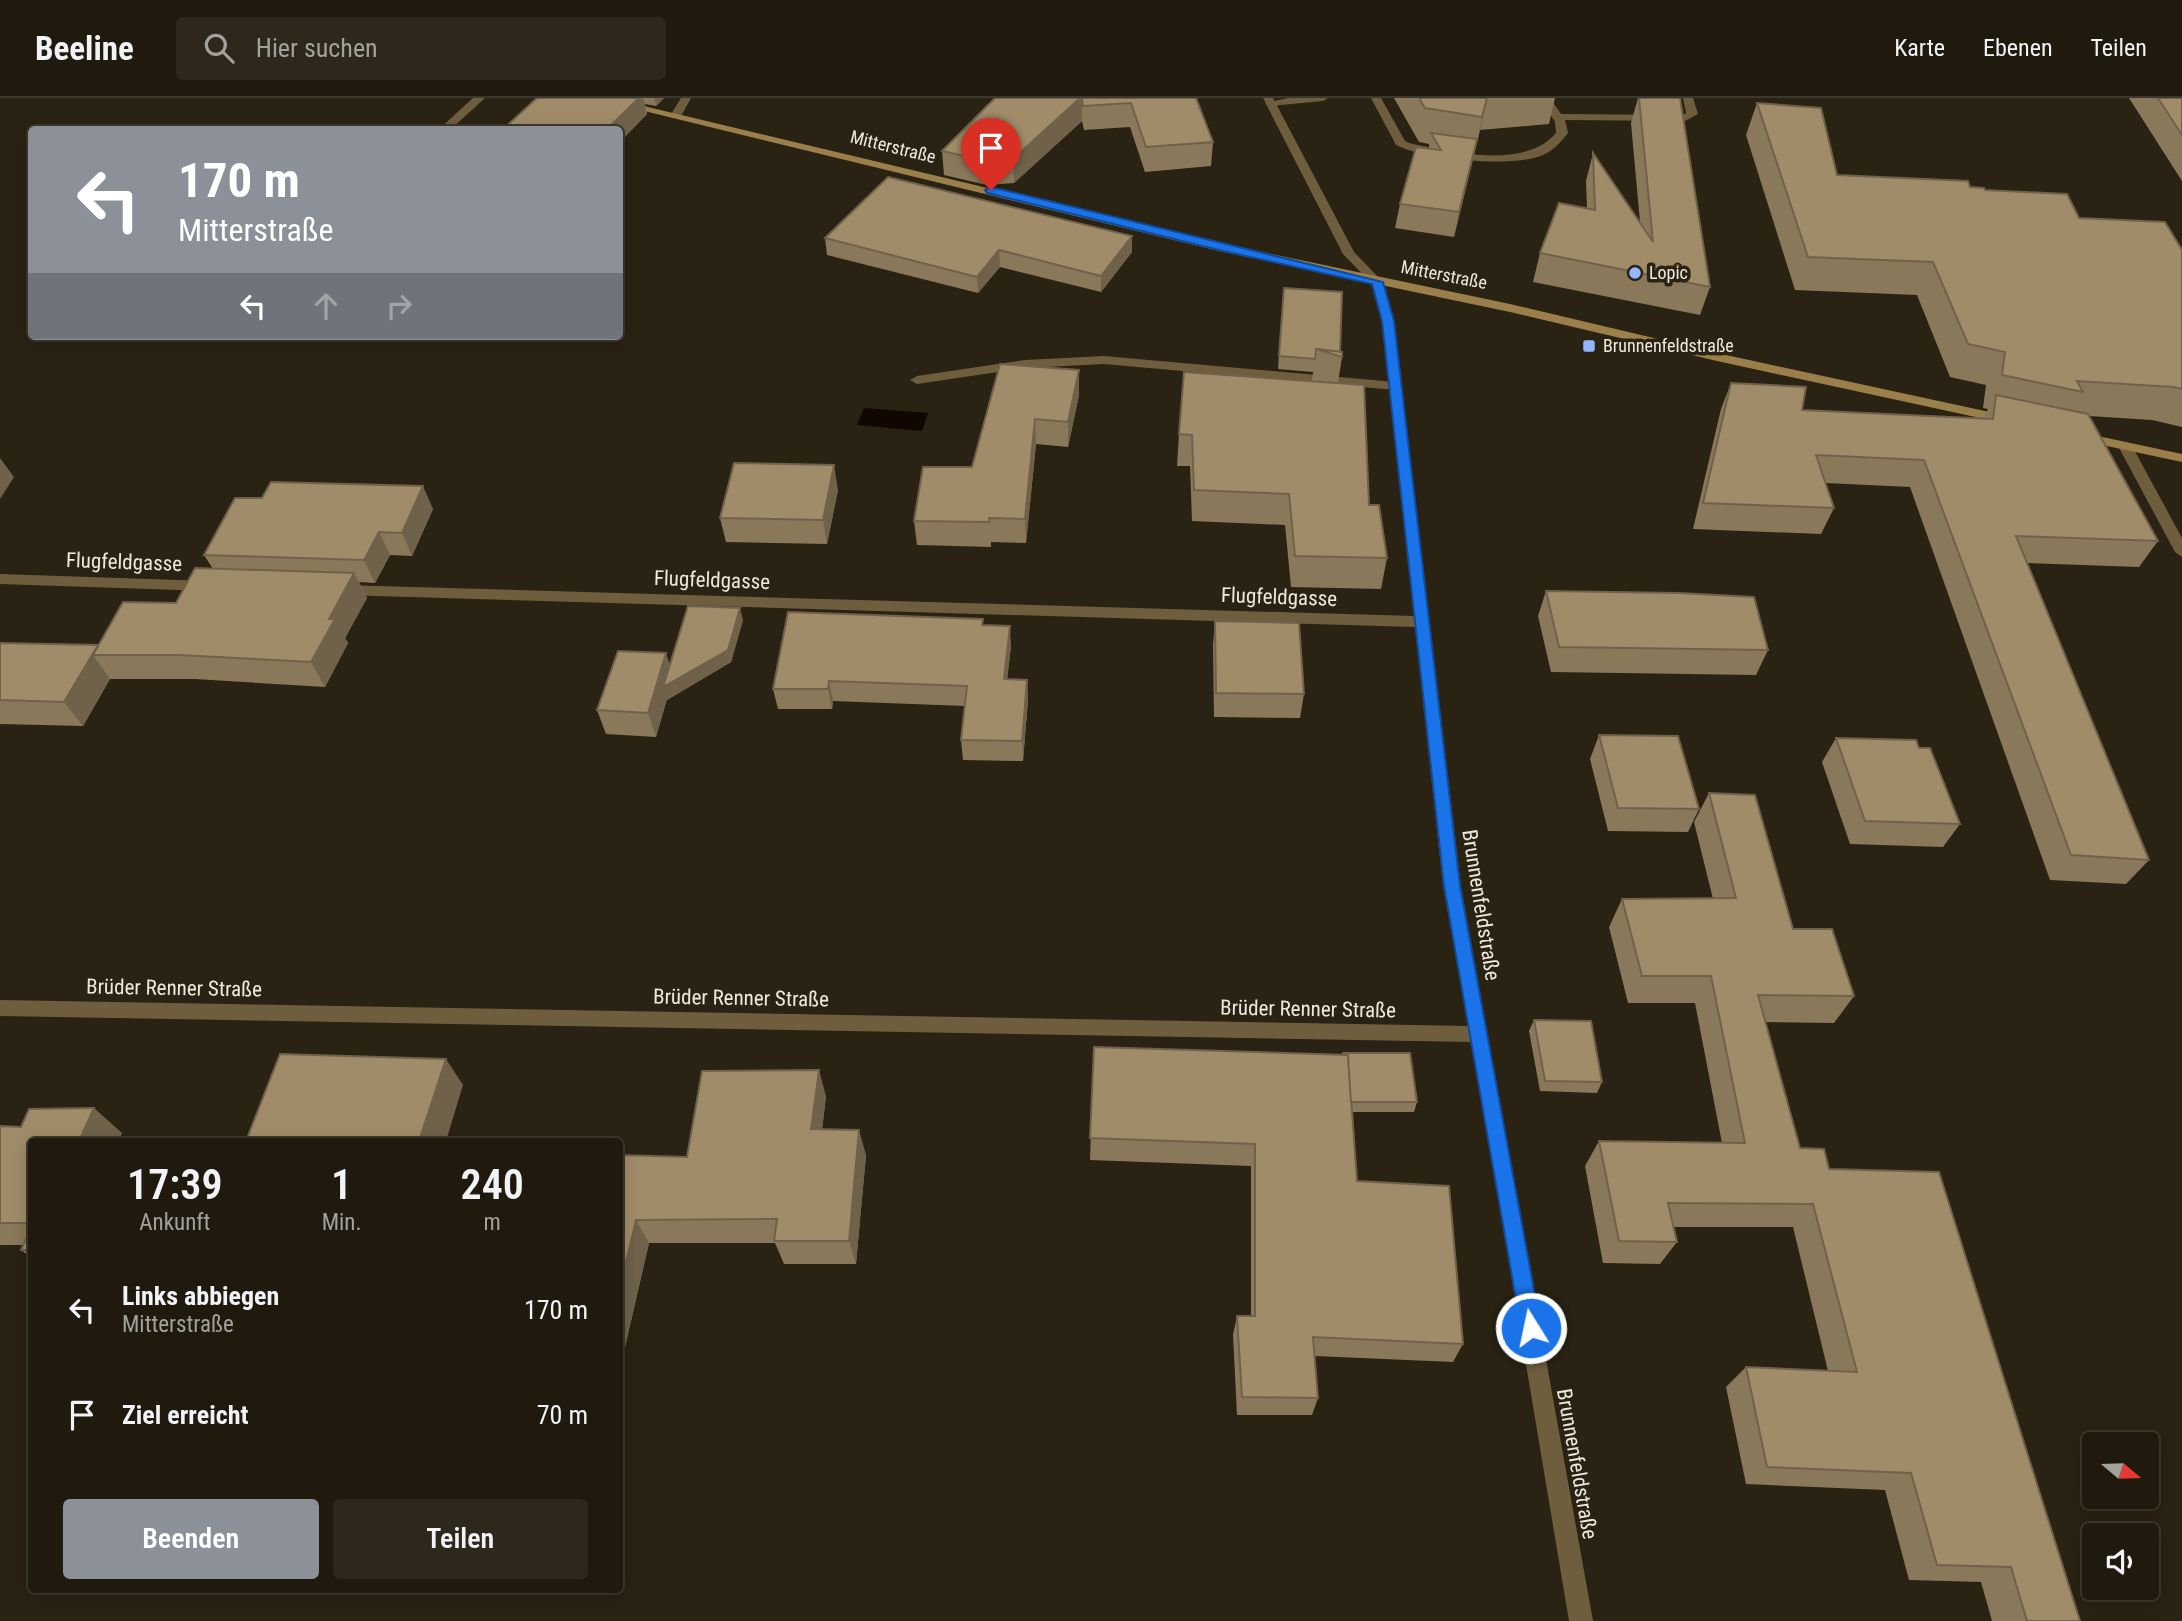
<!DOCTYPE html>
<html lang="de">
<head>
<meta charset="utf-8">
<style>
  :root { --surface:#201a0e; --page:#2d271c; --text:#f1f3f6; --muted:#a2a19e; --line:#3d382e; --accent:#8c9099 }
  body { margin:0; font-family:"Roboto Condensed",sans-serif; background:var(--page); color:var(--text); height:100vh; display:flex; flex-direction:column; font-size:26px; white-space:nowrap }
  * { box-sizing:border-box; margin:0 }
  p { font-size:23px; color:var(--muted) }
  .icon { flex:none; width:38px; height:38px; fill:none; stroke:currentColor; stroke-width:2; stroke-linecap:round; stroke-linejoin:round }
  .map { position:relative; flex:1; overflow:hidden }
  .details { position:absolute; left:28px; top:1040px; width:595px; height:455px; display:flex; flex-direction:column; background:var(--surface); border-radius:7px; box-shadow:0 4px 18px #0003,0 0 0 2px var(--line) }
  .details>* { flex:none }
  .guide { position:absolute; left:28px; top:28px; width:595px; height:214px; border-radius:7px; box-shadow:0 4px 18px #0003,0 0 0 2px var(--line); background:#8c9099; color:#fff; overflow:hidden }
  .needle { width:46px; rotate:109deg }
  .fabs { position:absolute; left:2082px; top:1334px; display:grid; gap:14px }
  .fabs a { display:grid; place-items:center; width:77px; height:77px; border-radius:7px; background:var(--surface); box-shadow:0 4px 18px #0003,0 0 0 2px var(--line); font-size:35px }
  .pin { position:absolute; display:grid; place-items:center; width:60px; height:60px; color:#fff; margin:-72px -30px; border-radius:50% 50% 50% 0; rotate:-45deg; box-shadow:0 0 7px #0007 }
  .pin .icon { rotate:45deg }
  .me { position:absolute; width:77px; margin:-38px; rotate:350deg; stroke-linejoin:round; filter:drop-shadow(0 0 5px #0008) }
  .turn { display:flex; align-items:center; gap:24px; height:147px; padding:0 35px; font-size:32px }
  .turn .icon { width:91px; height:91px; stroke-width:2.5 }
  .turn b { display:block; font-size:49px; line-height:60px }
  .lanes { display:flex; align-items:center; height:66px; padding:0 35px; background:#0003; justify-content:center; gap:35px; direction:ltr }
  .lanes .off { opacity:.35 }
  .eta { display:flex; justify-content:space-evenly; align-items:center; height:119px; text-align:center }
  .eta b { font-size:42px; font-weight:600; line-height:49px }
  .button { display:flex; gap:14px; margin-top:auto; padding:14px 35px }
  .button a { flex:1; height:80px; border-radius:7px; background:var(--accent); color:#fff; font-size:28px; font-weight:600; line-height:80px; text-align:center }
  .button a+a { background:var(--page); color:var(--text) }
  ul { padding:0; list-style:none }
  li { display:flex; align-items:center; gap:21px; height:105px; padding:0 35px }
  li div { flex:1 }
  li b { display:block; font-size:26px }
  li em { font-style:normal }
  header { display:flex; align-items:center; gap:42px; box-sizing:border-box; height:98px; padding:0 35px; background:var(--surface); border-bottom:2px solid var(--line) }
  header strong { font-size:33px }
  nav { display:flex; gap:38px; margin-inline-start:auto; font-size:24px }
  .search { width:490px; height:63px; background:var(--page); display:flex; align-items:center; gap:18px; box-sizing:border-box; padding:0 24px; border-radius:7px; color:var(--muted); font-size:26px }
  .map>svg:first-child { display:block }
  .water { fill:#110600 }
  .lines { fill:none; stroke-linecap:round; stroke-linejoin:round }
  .service { fill:#6f5e3e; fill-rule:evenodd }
  .minor { fill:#6f5e3e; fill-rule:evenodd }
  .secondary { fill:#9a7f4a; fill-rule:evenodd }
  .wall { fill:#8a785a }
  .shaded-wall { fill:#70624a }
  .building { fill:#a08c69; stroke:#70624a; stroke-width:2 }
  .route { fill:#1a73e8; stroke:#114b97; stroke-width:2 }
  .poi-dot { fill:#92b7fd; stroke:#2a2213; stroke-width:2.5 }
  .labels { text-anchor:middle; stroke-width:7; stroke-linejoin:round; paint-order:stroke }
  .far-street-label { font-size:18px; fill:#eee9df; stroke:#2a2213 }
  .far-poi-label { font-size:18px; fill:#eee9df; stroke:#2a2213; text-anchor:start }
  .street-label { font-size:21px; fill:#eee9df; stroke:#2a2213 }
</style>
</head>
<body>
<header>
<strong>Beeline</strong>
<div class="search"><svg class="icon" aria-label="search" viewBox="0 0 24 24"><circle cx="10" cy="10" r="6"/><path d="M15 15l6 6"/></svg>Hier suchen</div>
<nav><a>Karte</a><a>Ebenen</a><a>Teilen</a></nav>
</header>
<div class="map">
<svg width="2182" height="1523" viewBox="0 0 2182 1523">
  <rect width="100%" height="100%" fill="#2a2213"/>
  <polygon class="water" points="864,310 928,315 922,333 857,327"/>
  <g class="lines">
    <g class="service">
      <polygon points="473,0 485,0 450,32 438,32"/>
      <polygon points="681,0 691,0 680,20 672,20 670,18"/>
      <polygon points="1288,0 1328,0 1323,3 1270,8 1265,5"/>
      <path d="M1371 0H1381L1405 43 1409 45C1451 54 1525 72 1556 35L1555 24 1540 0H1550L1561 16 1683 17 1686 15 1683 0H1693L1698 16 1685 23 1565 22 1568 35C1561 44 1554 52 1543 57 1513 70 1425 62 1396 47Z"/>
      <polygon points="1104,258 1395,284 1402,288 1395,292 1104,266 1025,270 917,286 910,282 917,278 1025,262"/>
      <polygon points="2125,344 2132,348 2182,440 2182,459 2175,454 2118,348"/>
    </g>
    <g class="minor">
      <polygon points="1263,0 1273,0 1354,154 1383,184 1394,223 1461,788 1593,1523 1569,1523 1472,944 0,918 0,902 1469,928 1443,788 1415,529 342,497 334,492 342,487 1414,518 1382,223 1371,185 1343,156"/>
      <polygon points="0,476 209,483 217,488 209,493 0,486"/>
    </g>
    <g class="secondary">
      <polygon points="591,0 610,0 1219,145 1510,206 1717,255 2008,318 2015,322 2008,326 1717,263 1510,214 1219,153"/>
      <polygon points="2079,334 2182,356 2182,364 2074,341 2072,338"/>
    </g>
  </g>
  <g class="wall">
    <polygon points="537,0 664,0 656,8 645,6 647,16 620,44 620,32"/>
    <polygon points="995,0 1196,0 1213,44 1211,68 1145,74 1130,29 1084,32 1082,23 1014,85 987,87 944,77 942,53"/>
    <polygon points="1394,0 1555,0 1549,26 1480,32 1454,139 1395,130 1400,106 1429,50 1429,46 1419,44"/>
    <polygon points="1638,0 1680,0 1710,189 1700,217 1533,184 1540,155 1587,110 1586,83 1593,55 1640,124 1631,25"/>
    <polygon points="2129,0 2182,0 2182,83"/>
    <polygon points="1757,5 1837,77 1970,89 1985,92 2182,152 2182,329 2152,322 2089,318 2158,443 2139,469 2027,465 2149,762 2126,786 2050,782 1910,389 1826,385 1834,410 1821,436 1693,431 1721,311 1731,285 1802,312 1983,320 1988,311 1983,310 1986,287 1950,279 1917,197 1795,192 1746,37"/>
    <polygon points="1132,138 1132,154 1101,194 1000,169 978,195 827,157 825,140"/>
    <polygon points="1283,202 1340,254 1342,259 1338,285 1369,407 1387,460 1381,491 1291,489 1285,427 1192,423 1190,368 1177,368 1179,336 1312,283 1313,274 1278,271"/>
    <polygon points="1000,266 1079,297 1068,349 1036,346 1026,445 991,444 991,449 917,447 914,423 972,369"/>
    <polygon points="838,392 827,446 726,444 720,420"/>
    <polygon points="433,411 412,458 390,457 375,485 359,484 367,500 345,540 348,545 325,589 195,581 110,581 83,628 0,626 0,545 98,547 176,505 213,471 204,457"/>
    <polygon points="1546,493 1768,552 1756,577 1551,574 1538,518"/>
    <polygon points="743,522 731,564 667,602 667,601 656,639 606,636 597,612"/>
    <polygon points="1215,523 1304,596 1300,620 1214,619 1213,547"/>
    <polygon points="984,527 1011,548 1007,581 1027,582 1028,602 1023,663 963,662 961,642 965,608 833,603 832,611 778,611 773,591"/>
    <polygon points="1599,637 1699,711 1688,734 1608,733 1590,661"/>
    <polygon points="1836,640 1919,650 1960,726 1943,749 1850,746 1822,664"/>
    <polygon points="1709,695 1793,831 1854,898 1834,925 1765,924 1800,1050 1829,1071 2080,1523 1992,1523 1981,1484 1909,1482 1885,1392 1746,1386 1726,1289 1746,1269 1828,1273 1793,1129 1673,1129 1677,1144 1660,1166 1603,1165 1585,1068 1599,1043 1722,1045 1695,905 1628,905 1609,829 1622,801 1713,801 1694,724"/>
    <polygon points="1534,922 1602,984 1597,995 1540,993 1529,933"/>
    <polygon points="1094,949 1417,1004 1414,1014 1352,1014 1357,1083 1463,1246 1453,1264 1315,1258 1318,1300 1312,1317 1237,1317 1233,1237 1237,1218 1251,1218 1251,1068 1090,1062"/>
    <polygon points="826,998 822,1032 866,1057 856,1166 784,1166 775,1145 649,1145 625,1249 620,1249 620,1057 687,1059"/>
    <polygon points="0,1028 122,1035 119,1041 148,1041 151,1043 32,1043 32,1160 21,1152 23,1147 0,1147"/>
  </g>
  <g class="shaded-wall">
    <polygon points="639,0 643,0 647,16 620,44 620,32 606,32"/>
    <polygon points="654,0 664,0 656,8"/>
    <polygon points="1080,0 1082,0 1082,23 1014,85 1013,61"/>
    <polygon points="1487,0 1480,32 1475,54 1482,19"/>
    <polygon points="1477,41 1472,65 1454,139 1459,114"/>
    <polygon points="1132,138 1132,154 1101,194 1101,178"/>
    <polygon points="999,152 1000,169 978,195 977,179"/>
    <polygon points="1079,272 1079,297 1068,349 1068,324"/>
    <polygon points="1035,321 1036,346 1026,445 1025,421"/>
    <polygon points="0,360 14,379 0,401"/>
    <polygon points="834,367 838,392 827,446 823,422"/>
    <polygon points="423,388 433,411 412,458 402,435"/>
    <polygon points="379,434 390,457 375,485 364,462"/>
    <polygon points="354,475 367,500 345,540 348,545 325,589 311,564 329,521"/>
    <polygon points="740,510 743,522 731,564 667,602 667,601 656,639 648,615 666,555 674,579"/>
    <polygon points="1010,528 1011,548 1005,601 1004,581"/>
    <polygon points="98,547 93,557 110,581 83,628 64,604"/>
    <polygon points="1027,582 1028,602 1023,663 1022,643"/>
    <polygon points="829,583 833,603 832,611 828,591"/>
    <polygon points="446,961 463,987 446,1043 419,1043"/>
    <polygon points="819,972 826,998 819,1056 811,1031"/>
    <polygon points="94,1010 122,1035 118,1043 80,1041"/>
    <polygon points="859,1032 866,1057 856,1166 849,1143"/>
    <polygon points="636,1122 649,1145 625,1249 620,1242 620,1189"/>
  </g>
  <g class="building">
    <polygon points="537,0 639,0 606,32 502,32"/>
    <polygon points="995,0 1080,0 1013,61 986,63 942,53"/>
    <polygon points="1082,0 1196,0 1213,44 1146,49 1131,5 1083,8"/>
    <polygon points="1419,0 1487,0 1482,19 1425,10"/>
    <polygon points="1639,0 1680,0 1710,189 1540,155 1559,105 1595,112 1593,55 1653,144"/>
    <polygon points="2158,0 2182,0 2182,37"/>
    <polygon points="1757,5 1821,10 1837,77 1968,83 1970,89 1984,90 1985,92 2067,96 2079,120 2165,124 2182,152 2182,291 2174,289 2077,283 2083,294 2002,277 2005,254 1968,246 1933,164 1808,159"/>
    <polygon points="1431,35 1477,41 1459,114 1400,106 1416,49 1441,52"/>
    <polygon points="888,79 1132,138 1101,178 999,152 977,179 825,140"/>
    <polygon points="1284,190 1342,194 1340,254 1316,251 1315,261 1279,258"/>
    <polygon points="1316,251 1342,254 1342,259"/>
    <polygon points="1000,266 1079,272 1068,324 1035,321 1025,421 989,420 989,424 914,423 923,369 972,369"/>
    <polygon points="1184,274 1364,287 1369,407 1379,407 1387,460 1295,458 1289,396 1194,392 1192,337 1179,336"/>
    <polygon points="1731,285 1806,289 1802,312 1993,321 1996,297 2088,316 2158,443 2016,438 2149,762 2071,757 1924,362 1816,357 1834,410 1703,405"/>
    <polygon points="734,365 834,367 823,422 720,420"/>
    <polygon points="271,384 423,388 402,435 379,434 364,462 204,457 235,400 262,400"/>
    <polygon points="195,470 354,475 329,521 335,521 311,564 179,557 93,557 123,504 176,505"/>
    <polygon points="1546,493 1679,495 1754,499 1768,552 1559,549"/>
    <polygon points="688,508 740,510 728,552 663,589"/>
    <polygon points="788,514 983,521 982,527 1010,528 1004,581 1027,582 1022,643 961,642 967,588 829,583 828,591 773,591"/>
    <polygon points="1215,523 1299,525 1304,596 1216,595"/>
    <polygon points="0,545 98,547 64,604 0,602"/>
    <polygon points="618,553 666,555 648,615 597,612"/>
    <polygon points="1599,637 1678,638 1699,711 1618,710"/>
    <polygon points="1836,640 1916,642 1919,650 1930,650 1960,726 1865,723"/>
    <polygon points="1709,695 1755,697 1793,831 1832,831 1854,898 1758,897 1800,1050 1824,1051 1829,1071 1939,1074 2080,1523 2027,1523 2011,1469 1937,1467 1911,1375 1767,1369 1746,1269 1857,1274 1813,1106 1668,1105 1677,1144 1619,1143 1599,1043 1745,1045 1711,878 1642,878 1622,801 1736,800"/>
    <polygon points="1534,922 1591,923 1602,984 1545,983"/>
    <polygon points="1094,949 1348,957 1357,1083 1449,1088 1463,1246 1313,1239 1318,1300 1242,1299 1237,1218 1255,1218 1255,1046 1090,1040"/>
    <polygon points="1343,955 1410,955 1417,1004 1351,1004 1348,957 1343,957"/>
    <polygon points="280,956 446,961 419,1043 246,1043"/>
    <polygon points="819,972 811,1031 859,1032 849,1143 774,1143 777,1121 636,1122 620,1189 620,1057 687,1059 702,973"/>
    <polygon points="94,1010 80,1041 148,1041 147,1043 32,1043 32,1125 0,1125 0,1028 21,1029 29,1011"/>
    <polygon points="32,1128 32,1152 21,1152"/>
  </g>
  <polygon class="route" points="991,89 1383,184 1394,223 1460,788 1541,1230 1538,1237 1531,1239 1524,1237 1521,1230 1444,788 1382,223 1372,186 1219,152 987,95 985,92"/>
  <g class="poi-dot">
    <circle cx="1635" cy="175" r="7"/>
    <rect x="1582" y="241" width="14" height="14" rx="3.5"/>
  </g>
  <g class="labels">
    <g class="far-street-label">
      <text transform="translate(893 49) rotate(14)" y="6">Mitterstraße</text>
      <text transform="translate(1444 177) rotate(11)" y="6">Mitterstraße</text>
    </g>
    <g class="far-poi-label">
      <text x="1649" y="181">Lopic</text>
      <text x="1603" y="254">Brunnenfeldstraße</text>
    </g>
    <g class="street-label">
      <text transform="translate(124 464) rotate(2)" y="7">Flugfeldgasse</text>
      <text transform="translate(712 482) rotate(2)" y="7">Flugfeldgasse</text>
      <text transform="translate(1279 499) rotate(2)" y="7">Flugfeldgasse</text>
      <text transform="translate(1481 807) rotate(81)" y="7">Brunnenfeldstraße</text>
      <text transform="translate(174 890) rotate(1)" y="7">Brüder Renner Straße</text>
      <text transform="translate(741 900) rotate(1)" y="7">Brüder Renner Straße</text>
      <text transform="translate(1308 911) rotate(1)" y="7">Brüder Renner Straße</text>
      <text transform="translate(1577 1366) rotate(80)" y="7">Brunnenfeldstraße</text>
    </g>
  </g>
</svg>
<div class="fabs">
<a><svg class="needle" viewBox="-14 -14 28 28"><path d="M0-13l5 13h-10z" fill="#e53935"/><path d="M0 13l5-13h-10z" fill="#a2a19e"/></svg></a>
<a><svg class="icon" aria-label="sound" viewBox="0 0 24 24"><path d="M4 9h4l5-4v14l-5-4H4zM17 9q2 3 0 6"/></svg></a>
</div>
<div class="pin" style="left:991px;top:92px;background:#d93025"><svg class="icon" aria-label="arrive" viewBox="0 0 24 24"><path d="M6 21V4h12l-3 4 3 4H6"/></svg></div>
<svg class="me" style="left:1531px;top:1230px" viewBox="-20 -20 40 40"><circle r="17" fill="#1a73e8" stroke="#fff" stroke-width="3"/><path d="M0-11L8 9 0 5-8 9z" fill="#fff"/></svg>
<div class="guide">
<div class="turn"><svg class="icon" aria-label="left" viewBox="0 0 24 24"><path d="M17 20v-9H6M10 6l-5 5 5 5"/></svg><div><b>170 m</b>Mitterstraße</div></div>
<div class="lanes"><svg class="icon" aria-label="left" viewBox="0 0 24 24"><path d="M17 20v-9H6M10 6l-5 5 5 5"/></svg><svg class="icon off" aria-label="ahead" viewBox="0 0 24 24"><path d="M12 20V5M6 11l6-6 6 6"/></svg><svg class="icon off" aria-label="right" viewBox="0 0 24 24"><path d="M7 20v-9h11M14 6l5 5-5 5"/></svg></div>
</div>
<section class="details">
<div class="eta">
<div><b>17:39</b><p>Ankunft</p></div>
<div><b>1</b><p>Min.</p></div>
<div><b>240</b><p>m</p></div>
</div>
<ul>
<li><svg class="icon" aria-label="left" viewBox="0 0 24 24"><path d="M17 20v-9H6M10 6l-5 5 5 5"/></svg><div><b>Links abbiegen</b><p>Mitterstraße</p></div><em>170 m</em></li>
<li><svg class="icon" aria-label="arrive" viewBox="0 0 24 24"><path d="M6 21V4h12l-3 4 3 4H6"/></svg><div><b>Ziel erreicht</b></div><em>70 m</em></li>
</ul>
<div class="button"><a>Beenden</a><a>Teilen</a></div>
</section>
</div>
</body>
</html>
